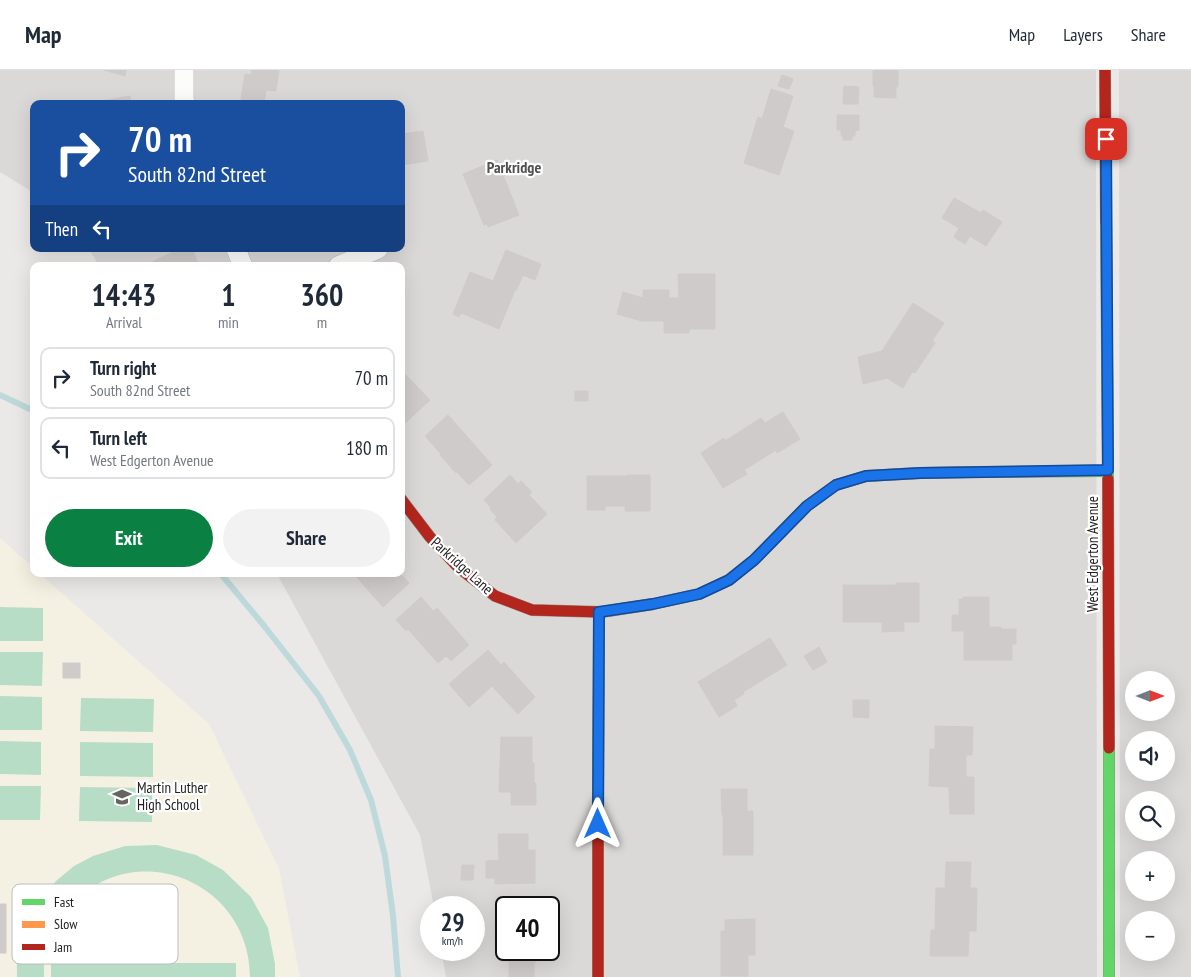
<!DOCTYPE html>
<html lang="en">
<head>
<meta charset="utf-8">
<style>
  :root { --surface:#fff; --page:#f2f2f3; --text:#1f2937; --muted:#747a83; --line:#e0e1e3; --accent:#0b8043 }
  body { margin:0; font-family:"PT Sans Narrow",sans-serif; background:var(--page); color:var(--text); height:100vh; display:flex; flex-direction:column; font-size:19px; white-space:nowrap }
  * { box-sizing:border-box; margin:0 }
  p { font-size:16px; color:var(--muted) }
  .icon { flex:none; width:28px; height:28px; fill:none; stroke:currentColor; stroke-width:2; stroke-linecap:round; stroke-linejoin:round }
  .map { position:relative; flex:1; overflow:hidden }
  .drawer { position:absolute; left:30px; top:192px; width:375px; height:315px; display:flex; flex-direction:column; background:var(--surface); border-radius:10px; box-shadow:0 5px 20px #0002 }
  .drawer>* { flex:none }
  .top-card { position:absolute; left:30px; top:30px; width:375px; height:152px; border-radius:10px; box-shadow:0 5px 20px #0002; background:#1a4fa0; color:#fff; overflow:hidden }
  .needle { width:32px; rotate:90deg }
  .tools { position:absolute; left:1125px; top:601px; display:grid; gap:10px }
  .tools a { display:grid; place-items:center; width:50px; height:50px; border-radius:50%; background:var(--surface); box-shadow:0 5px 20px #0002; font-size:25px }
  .speed { position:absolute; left:420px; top:826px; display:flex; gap:10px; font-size:25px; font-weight:700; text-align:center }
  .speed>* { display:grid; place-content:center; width:65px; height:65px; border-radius:50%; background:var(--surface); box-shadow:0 5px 20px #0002; line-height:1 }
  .speed small { font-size:12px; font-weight:400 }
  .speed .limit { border:2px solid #111; border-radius:8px; background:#fff; color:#111 }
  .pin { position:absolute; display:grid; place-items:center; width:42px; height:42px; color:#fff; margin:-21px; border-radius:10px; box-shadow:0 2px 8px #0006 }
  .me { position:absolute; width:55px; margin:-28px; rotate:0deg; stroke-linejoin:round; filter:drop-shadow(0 0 4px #0008) }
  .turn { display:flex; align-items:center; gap:18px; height:105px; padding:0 15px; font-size:22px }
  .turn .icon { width:65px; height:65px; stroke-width:2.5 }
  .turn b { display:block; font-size:35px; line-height:42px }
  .then { display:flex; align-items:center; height:48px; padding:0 15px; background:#0003; gap:10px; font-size:19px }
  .eta { display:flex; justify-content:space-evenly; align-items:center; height:85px; text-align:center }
  .eta b { font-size:30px; font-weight:700; line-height:35px }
  .primary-button { display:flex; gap:10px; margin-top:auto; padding:10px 15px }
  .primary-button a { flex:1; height:58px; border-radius:30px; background:var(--accent); color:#fff; font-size:20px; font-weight:700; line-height:58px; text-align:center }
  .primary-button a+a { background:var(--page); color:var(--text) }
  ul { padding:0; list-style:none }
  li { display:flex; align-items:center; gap:15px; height:62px; margin:0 10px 8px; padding:0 5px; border:2px solid var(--line); border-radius:10px }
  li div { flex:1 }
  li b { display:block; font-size:19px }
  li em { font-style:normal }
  header { display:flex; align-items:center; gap:30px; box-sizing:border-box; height:70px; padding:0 25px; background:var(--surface); border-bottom:1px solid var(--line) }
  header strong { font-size:24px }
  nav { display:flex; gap:28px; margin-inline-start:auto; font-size:18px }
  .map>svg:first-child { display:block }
  .residential { fill:#dbd9d8; fill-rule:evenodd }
  .education { fill:#f4f1e3 }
  .pitch { fill:#b7ddc7 }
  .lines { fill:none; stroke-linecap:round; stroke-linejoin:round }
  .stream { stroke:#bed9db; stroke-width:6 }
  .building { fill:#cecbca; stroke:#cecbc9 }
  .street-casing { stroke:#bfbebd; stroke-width:20 }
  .fast-casing { stroke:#939281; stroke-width:12 }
  .slow-casing { stroke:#939281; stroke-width:12 }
  .jam-casing { stroke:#939281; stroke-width:12 }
  .street { stroke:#fcfcfb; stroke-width:19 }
  .fast { stroke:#63d668; stroke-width:11 }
  .slow { stroke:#ff974d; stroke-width:11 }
  .jam { stroke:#b3261e; stroke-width:11 }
  .route-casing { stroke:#114b97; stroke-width:12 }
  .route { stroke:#1a73e8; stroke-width:9 }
  .labels { text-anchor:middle; stroke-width:4.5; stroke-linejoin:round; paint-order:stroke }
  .street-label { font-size:15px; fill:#1e1e1e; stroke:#fff }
  .poi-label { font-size:15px; fill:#1e1e1e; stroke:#fff; text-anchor:start }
  .neighbourhood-label { font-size:16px; font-weight:bold; fill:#515151; stroke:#fff }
  .key { fill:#fff; stroke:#bcbcbc; stroke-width:1 }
  .key-label { font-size:14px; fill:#1e1e1e }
</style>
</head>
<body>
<header>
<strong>Map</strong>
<nav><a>Map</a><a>Layers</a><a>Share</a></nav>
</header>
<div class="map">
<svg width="1191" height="907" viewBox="0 0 1191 907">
  <rect width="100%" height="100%" fill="#ebe9e7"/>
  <g class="residential">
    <path d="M0 0H1096L1097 907H446L441 880H474V838L434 837 420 765 277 504H401V196H99L89 179H401V34H34V123L0 102ZM506 838H549V880H506Z"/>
    <path d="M1119 0H1191V907H1120ZM1134 610H1166V642H1134ZM1134 670H1166V702H1134ZM1134 730H1166V762H1134ZM1134 790H1166V822H1134ZM1134 850H1166V882H1134Z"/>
  </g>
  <polygon class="education" points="0,468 34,498 34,504 40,504 209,654 279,799 300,907 0,907"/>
  <g class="pitch">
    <polygon points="0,537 43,538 43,571 0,571"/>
    <polygon points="0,582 43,582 42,616 0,615"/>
    <polygon points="0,626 42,627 42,660 0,660"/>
    <polygon points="81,628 154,629 153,662 80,661"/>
    <polygon points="0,671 41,672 41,705 0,704"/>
    <polygon points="80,672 153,673 153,707 80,706"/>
    <polygon points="0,716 41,716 40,750 0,750"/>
    <polygon points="80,717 152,718 152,752 79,751"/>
    <path d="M157 775 196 785 223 800 251 827 268 858 275 894V907H250C250 812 136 765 71 835 58 848 47 866 45 884 44 892 44 900 44 907H17L16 816 43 815 44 826 56 811 74 796 93 786 125 776Z"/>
    <rect x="51" y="893" width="185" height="14"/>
  </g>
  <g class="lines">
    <g class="stream">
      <polyline points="0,325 34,341"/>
      <polyline points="221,504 265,557 319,626 350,680 371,730 385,786 393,846 398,907"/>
    </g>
  </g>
  <g class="building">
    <polygon points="104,0 126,0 125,6"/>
    <polygon points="252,0 279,0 276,21 266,20 264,32 241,29 245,4 251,5"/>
    <polygon points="873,0 898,0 898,17 896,17 896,28 874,27 874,16 873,16"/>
    <polygon points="782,5 793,9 789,19 778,16"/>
    <polygon points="844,16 859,17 858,34 843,34"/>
    <polygon points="771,19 793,26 783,57 794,61 779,105 744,93 758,47 762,49"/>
    <polygon points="130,26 131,34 102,34 101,31"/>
    <polygon points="837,45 859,45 859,60 855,61 855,66 852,66 852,70 843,70 843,66 841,66 841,60 837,60"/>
    <polygon points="423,61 428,91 401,95 401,62 403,62 403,64"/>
    <polygon points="497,90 519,145 488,157 487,154 484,155 463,104"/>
    <polygon points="954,128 981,143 983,140 1002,152 986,176 970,166 965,174 954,167 959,158 942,148"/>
    <polygon points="180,179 192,179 199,195 196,196 155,196 153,191"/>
    <polygon points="506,180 541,194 535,210 523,205 516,221 515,220 499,259 461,243 459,247 453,244 470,202 493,211"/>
    <polygon points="678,204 715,204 715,259 689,259 689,263 664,263 664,251 642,251 617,244 623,222 643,228 643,220 669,220 669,228 679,228"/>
    <polygon points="913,233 944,253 932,271 935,273 915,303 912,302 903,318 887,308 863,314 858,287 882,281"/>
    <polygon points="401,300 430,330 404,354 401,351"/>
    <rect x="575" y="321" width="13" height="10"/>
    <polygon points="783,342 800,369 777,383 776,380 744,400 747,404 723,418 701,383 724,368 725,371 761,348 765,353"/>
    <polygon points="448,345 492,395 469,415 457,402 456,403 440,385 441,384 425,366"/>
    <polygon points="510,405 518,414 521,411 532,422 529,425 547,444 516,473 495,450 497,447 490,439 491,438 484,430"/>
    <polygon points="627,405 650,405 650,441 625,441 625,436 605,436 605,440 587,440 587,406 627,406"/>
    <polygon points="354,504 401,504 409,513 383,537"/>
    <polygon points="896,513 919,513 919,552 904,552 904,561 882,562 882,552 843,552 843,515 896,515"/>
    <polygon points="421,527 433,541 437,538 469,575 451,591 446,586 438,593 408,559 406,561 396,550"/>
    <polygon points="963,527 989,527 989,557 1001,557 1001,559 1016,559 1016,574 1012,574 1012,590 964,590 964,561 952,561 952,545 959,545 959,529 963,529"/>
    <polygon points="770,568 787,595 743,622 744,624 734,630 737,636 719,647 698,612"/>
    <polygon points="819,577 827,592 813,600 804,586"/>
    <polygon points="488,580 501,595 504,592 535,627 518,644 492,616 469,637 449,614"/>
    <rect x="63" y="593" width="17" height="15"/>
    <polygon points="853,630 869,630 869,648 853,647"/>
    <polygon points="935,656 973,657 972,685 966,685 966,707 974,707 974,744 950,744 949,717 929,716 930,679 935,679"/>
    <polygon points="501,667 532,667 532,693 534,693 534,713 536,713 536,735 511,735 511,722 499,722"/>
    <polygon points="721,719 747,719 747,741 753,741 753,785 723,785 723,745 722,745"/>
    <polygon points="498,764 528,764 528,780 535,780 535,813 495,814 495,808 486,808 486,791 499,790"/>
    <polygon points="946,792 971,792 970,818 977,818 976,861 969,861 968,886 930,886 931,860 935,860 936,818 945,818"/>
    <polygon points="462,795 474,795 473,810 461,810"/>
    <rect x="0" y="834" width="6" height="49"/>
    <polygon points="500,837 531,837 506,838 506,880 536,880 536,892 534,892 534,907 509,907 509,891 501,891"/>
    <polygon points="755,849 755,885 748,885 748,906 721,906 721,861 725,861 725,850"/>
  </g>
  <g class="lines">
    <g class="street-casing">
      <g id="street">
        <polyline points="184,0 184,28 185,34"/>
        <polyline points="236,179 243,196"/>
        <polyline points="338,196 378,179"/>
      </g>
    </g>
    <g class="fast-casing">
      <g id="fast">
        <polyline points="1106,153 1108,409"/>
        <polyline points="972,402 1108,401"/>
        <polyline points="1109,678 1109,907"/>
        <polyline points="598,735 599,542"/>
      </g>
    </g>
    <g class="slow-casing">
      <polyline id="slow" points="602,542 653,534 699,524 729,510 754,490 807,436 836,415 866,406 920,403 972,402"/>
    </g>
    <g class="jam-casing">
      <g id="jam">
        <polyline points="1105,0 1106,153"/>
        <polyline points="1108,409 1109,678"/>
        <polyline points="401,429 430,467 458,497 495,526 532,540 602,542"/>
        <polyline points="598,907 598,735"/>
      </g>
    </g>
    <use href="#street" class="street"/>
    <use href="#fast" class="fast"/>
    <use href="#slow" class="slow"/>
    <use href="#jam" class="jam"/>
  </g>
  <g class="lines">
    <g class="route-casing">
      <polyline id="route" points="598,754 599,542 653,534 699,524 729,510 754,490 807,436 836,415 866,406 920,403 1108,400 1106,69"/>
    </g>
    <use href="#route" class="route"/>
  </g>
  <defs>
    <g id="school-bare" transform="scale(1.5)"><path d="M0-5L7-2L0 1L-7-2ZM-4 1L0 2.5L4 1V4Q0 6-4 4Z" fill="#666564" stroke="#fff" stroke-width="2.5" paint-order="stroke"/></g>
  </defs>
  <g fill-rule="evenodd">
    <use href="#school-bare" x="122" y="727"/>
  </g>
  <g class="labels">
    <g class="street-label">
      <text transform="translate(1093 484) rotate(-90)" y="5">West Edgerton Avenue</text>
      <text transform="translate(462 496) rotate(42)" y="5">Parkridge Lane</text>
    </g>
    <g class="poi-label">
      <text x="137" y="723">Martin Luther<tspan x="137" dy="17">High School</tspan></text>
    </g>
    <g class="neighbourhood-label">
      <text x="514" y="103">Parkridge</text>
    </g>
  </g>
  <rect x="12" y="814" width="166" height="80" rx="8" class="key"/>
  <rect x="22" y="829" width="23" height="6" fill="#63d668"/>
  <rect x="22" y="851" width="23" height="7" fill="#ff974d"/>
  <rect x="22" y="874" width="23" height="6" fill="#b3261e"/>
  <g class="key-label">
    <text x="54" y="837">Fast</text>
    <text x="54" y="859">Slow</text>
    <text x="54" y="882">Jam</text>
  </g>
</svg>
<div class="tools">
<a><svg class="needle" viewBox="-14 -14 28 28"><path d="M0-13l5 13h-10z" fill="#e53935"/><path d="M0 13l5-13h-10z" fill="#747a83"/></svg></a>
<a><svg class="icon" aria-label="sound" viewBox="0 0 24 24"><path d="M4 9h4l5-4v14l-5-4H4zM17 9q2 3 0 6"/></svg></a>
<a><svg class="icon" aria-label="search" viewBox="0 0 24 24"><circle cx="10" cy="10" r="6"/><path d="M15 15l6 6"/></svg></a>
<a>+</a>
<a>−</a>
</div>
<div class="speed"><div>29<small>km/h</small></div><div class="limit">40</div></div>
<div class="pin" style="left:1106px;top:69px;background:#d93025"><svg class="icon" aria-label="arrive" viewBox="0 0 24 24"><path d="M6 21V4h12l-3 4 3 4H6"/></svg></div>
<svg class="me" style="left:598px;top:754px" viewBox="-20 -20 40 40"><path d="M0-17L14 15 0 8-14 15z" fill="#1a73e8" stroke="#fff" stroke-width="4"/></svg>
<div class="top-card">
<div class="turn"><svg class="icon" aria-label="right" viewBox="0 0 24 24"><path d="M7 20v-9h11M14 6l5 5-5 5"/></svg><div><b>70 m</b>South 82nd Street</div></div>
<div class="then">Then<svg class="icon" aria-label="left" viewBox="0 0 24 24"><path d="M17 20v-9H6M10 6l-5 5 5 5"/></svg></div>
</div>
<section class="drawer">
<div class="eta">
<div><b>14:43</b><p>Arrival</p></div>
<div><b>1</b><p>min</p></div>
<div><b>360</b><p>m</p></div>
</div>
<ul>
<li><svg class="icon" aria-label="right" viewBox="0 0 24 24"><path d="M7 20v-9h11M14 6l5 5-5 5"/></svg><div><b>Turn right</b><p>South 82nd Street</p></div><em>70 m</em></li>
<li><svg class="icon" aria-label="left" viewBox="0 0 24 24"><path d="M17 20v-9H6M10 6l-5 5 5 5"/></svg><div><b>Turn left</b><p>West Edgerton Avenue</p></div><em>180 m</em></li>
</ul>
<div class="primary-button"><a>Exit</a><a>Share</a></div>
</section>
</div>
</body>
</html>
